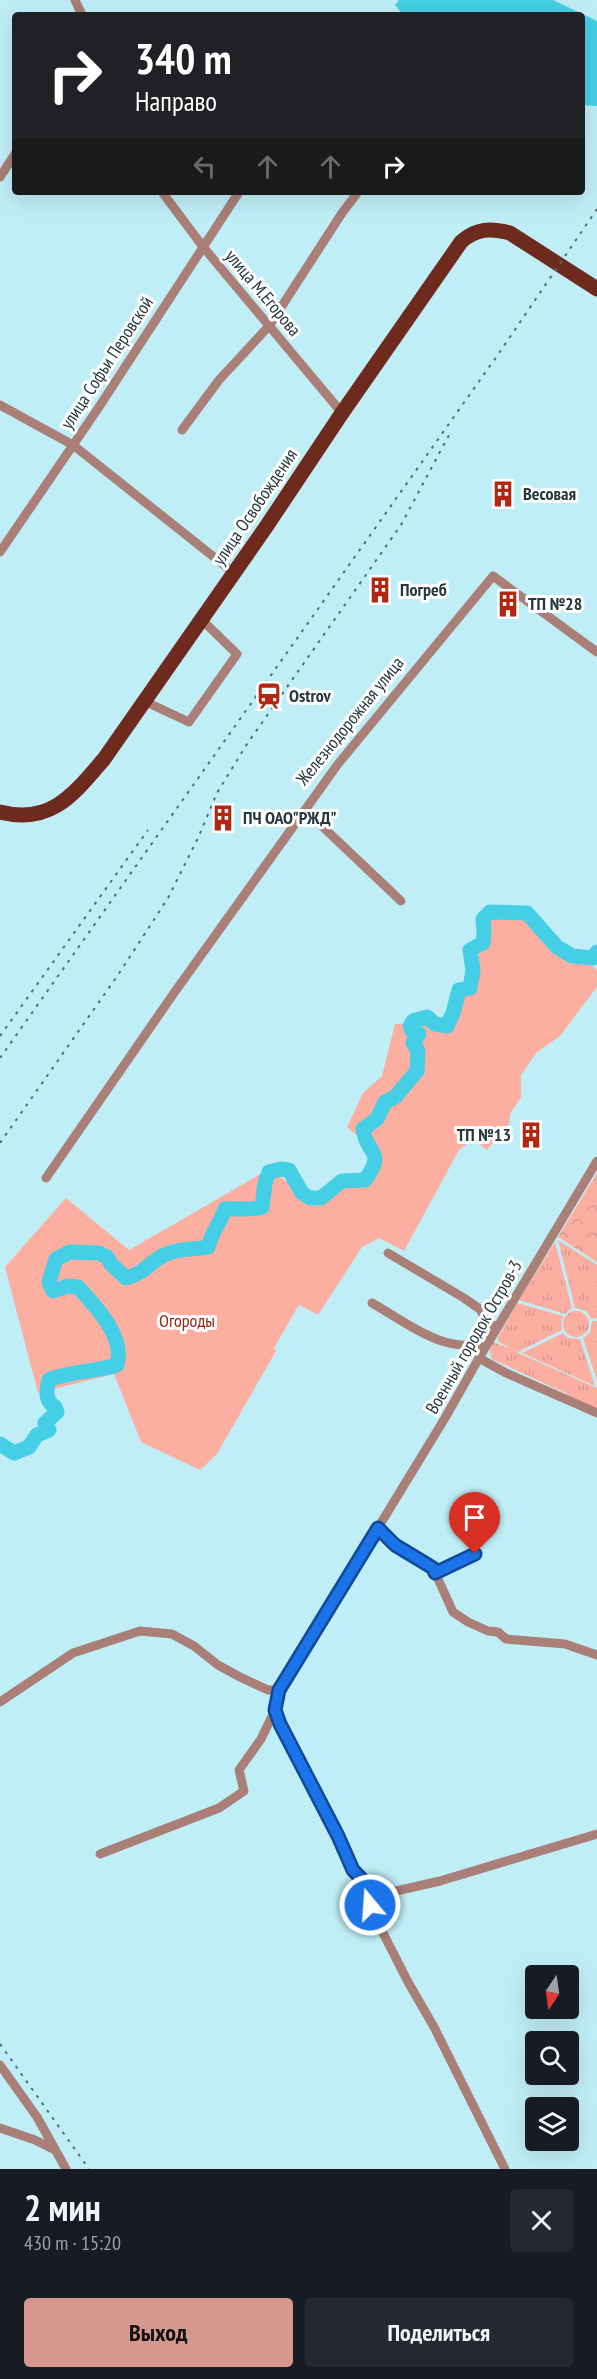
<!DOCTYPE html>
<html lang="ru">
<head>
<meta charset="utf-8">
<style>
  :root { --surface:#171b24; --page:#242831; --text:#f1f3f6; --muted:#9ea1a6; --accent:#d5978e }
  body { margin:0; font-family:"PT Sans Narrow",sans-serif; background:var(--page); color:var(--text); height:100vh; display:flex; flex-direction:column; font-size:22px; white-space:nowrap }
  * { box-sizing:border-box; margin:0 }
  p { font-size:20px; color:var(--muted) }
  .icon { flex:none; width:33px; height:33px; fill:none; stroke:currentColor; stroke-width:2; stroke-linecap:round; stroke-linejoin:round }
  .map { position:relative; height:2169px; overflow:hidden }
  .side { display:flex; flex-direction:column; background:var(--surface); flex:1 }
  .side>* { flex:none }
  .guide { position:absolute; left:12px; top:12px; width:573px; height:183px; border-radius:6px; box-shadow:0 6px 24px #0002; background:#202124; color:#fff; overflow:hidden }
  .needle { width:39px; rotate:193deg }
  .tools { position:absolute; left:525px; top:1965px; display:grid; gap:12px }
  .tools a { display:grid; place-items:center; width:54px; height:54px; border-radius:6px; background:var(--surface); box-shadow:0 6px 24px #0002; font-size:30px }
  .pin { position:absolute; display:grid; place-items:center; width:51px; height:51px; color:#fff; margin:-62px -26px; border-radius:50% 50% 50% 0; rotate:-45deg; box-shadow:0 0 6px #0007 }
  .pin .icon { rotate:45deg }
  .me { position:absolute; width:66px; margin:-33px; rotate:342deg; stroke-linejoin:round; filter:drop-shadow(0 0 4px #0008) }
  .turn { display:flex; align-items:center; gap:21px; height:126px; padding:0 24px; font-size:27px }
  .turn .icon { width:78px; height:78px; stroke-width:2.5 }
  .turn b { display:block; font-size:42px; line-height:51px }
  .lanes { display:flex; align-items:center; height:57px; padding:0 24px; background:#0003; justify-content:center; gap:30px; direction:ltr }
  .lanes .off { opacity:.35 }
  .round { display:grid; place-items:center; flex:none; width:63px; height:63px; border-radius:6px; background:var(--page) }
  .summary { display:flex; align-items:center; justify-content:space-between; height:102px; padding:0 24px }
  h1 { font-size:36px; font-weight:700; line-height:45px }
  .action { display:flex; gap:12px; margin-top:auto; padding:12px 24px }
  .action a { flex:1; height:69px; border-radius:6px; background:var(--accent); color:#111; font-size:24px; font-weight:700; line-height:69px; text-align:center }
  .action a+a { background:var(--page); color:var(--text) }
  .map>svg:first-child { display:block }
  .grass { fill:url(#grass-tufts) }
  .park { fill:url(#park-crowns) }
  .garden { fill:#fcafa0 }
  .water { fill:#45cfe6 }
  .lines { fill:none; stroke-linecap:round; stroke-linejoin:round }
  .river { stroke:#45cfe6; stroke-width:15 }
  .minor { stroke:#a97f77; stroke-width:9 }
  .primary { stroke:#6f2a1e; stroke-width:15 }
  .rail { stroke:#556f74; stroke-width:2; stroke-dasharray:3 6; stroke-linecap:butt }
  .route-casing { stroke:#114b97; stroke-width:15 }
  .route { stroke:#1a73e8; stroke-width:10 }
  .labels { text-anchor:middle; stroke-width:6; stroke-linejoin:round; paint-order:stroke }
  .street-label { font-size:18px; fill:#26383c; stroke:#fff }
  .poi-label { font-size:18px; font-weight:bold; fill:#26383c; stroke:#fff; text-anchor:start }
  .park-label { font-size:18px; fill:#952615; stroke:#fff }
</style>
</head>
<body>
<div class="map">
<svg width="597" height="2169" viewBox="0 0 597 2169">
  <defs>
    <pattern id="grass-tufts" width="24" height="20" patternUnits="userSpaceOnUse" patternTransform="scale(1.5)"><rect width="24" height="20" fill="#fcafa0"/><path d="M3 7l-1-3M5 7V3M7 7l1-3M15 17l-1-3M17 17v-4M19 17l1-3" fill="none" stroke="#d8978b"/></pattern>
    <pattern id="park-crowns" width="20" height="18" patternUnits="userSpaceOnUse" patternTransform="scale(1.5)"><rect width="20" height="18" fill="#fcafa0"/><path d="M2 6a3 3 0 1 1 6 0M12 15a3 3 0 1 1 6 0" fill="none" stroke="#d8978b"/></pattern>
  </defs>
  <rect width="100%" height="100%" fill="#c0eef7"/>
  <g class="grass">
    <polygon points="558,1240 597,1265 597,1318 591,1319 586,1311 575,1308"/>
    <polygon points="555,1242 572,1308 565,1314 519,1300"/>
    <polygon points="517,1303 563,1316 561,1324 562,1330 518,1352 514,1351 597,1388 597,1412 563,1392 492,1359 490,1351 493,1342 511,1349 498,1341 498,1337"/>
    <circle cx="576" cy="1324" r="13"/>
    <polygon points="592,1321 597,1321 597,1380 583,1338 590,1333"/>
    <polygon points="563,1333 568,1338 580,1339 595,1386 522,1353"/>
  </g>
  <polygon class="park" points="597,1173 597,1262 558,1237"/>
  <polygon class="garden" points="492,915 518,915 528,919 561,954 589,962 597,970 597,987 560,1036 537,1052 521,1075 521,1097 510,1114 509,1124 487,1150 473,1139 459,1150 404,1251 379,1238 362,1247 318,1315 300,1305 297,1308 274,1348 276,1351 217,1454 200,1470 141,1442 114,1374 38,1393 5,1267 66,1198 129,1250 271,1168 307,1200 321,1202 342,1186 360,1186 370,1183 379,1165 379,1155 347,1127 363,1093 382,1076 395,1024 420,1023 451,1031 464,996 475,989 475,952 485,945 488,920"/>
  <polygon class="water" points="399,0 553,0 597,21 597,106 582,105 582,15 403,15 395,5"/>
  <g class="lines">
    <path class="river" d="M0 1444 14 1453 29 1447 37 1435 49 1430 45 1423 57 1412 55 1407C45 1401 46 1391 49 1380 70 1371 95 1372 117 1365 125 1336 96 1307 78 1287L68 1286 53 1291 49 1282 56 1259 70 1252 99 1253 107 1257 111 1264 126 1278C144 1273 147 1265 162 1256 177 1248 192 1250 208 1247 212 1232 220 1223 225 1209 238 1208 249 1211 262 1207L265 1183 269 1172 281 1169 289 1170 302 1193 310 1198H321L342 1181 365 1180C387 1150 366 1155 363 1129L377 1119 385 1102 395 1097 417 1071 418 1051 413 1043 419 1034 412 1031 410 1026 413 1021 427 1017 435 1024 447 1026 453 1013 459 990 470 988 473 970 470 950 483 943 484 933 483 919 490 912 527 913 557 947 572 956 593 958 597 952"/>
    <g class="minor">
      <polyline points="75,0 82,15"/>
      <polyline points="0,177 15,154"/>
      <polyline points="162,192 204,248 342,413"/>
      <polyline points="0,405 73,445 234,573"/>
      <polyline points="182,430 219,380 269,326 342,213 358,192"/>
      <polyline points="0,552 99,407 239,192"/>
      <polyline points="144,701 189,722 237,654 201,619"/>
      <polyline points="305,810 401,901"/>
      <polyline points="597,1161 479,1358 445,1418 279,1690 275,1710 280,1724 338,1835 353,1870 372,1890 396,1891 440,1881 597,1834"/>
      <polyline points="46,1178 174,993 338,764 493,576 597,652"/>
      <polyline points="388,1253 464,1298 481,1310 485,1321 497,1327"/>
      <path d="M372 1303C409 1324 443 1354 487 1343"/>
      <polyline points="479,1358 506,1373 597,1413"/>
      <polyline points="378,1528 395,1545 433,1568 453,1612 468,1622 488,1631 498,1632 506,1639 565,1644 597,1655"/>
      <polyline points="435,1573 475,1554"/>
      <polyline points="0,1702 73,1653 140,1631 172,1634 194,1646 218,1665 240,1677 268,1690 279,1690"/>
      <polyline points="100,1854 219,1808 244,1791 239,1770 261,1739 275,1710"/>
      <polyline points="372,1890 370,1905 381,1929 408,1982 434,2027 505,2169"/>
      <polyline points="0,2065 37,2117 66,2169"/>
      <polyline points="0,2128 35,2140 55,2150"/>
    </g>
    <path class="primary" d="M0 812C51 825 74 794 104 759L266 527 342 413 461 242C476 228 491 228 510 233L597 289"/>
    <g class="rail">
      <polyline points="0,1036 148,830"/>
      <polyline points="0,1058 497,356 597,209"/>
      <polyline points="0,1143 118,975 168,898 198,838 217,793 247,744 401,525 449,435"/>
      <polyline points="0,2044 89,2169"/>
    </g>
  </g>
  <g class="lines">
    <g class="route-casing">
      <polyline id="route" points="370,1905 372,1890 353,1870 338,1836 280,1724 275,1710 279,1690 378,1528 395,1545 433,1568 435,1573 475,1554"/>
    </g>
    <use href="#route" class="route"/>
  </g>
  <defs>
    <g id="building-bare" transform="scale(2.07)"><path d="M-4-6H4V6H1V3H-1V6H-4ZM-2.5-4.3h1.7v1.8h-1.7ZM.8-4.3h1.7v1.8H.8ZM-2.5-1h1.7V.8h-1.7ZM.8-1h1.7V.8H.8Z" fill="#b32610" stroke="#fff" stroke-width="2.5" paint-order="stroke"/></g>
    <g id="station-bare" transform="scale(2.07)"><path d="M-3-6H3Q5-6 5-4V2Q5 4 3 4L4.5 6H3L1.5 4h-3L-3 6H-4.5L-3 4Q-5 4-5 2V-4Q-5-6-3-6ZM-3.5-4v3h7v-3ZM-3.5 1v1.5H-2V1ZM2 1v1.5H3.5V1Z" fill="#b32610" stroke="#fff" stroke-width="2.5" paint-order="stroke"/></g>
  </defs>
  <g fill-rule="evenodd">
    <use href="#building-bare" x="503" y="494"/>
    <use href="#building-bare" x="380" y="590"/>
    <use href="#building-bare" x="508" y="604"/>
    <use href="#station-bare" x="269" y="696"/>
    <use href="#building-bare" x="223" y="818"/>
    <use href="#building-bare" x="531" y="1135"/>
  </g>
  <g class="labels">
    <g class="street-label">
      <text transform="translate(263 293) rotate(50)" y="6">улица М.Егорова</text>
      <text transform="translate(107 363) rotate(-57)" y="6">улица Софьи Перовской</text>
      <text transform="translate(255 507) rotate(-56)" y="6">улица Освобождения</text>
      <text transform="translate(350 721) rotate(-51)" y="6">Железнодорожная улица</text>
      <text transform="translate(474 1337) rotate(-60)" y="6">Военный городок Остров-3</text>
    </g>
    <g class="poi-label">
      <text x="523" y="500">Весовая</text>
      <text x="400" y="596">Погреб</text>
      <text x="528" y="610">ТП №28</text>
      <text x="289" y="702">Ostrov</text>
      <text x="243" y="824">ПЧ ОАО"РЖД"</text>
      <text x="511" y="1141" text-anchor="end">ТП №13</text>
    </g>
    <g class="park-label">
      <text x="187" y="1327">Огороды</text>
    </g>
  </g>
</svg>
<div class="tools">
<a><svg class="needle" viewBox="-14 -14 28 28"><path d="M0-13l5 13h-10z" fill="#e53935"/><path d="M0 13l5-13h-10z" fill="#9ea1a6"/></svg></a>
<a><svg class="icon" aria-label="search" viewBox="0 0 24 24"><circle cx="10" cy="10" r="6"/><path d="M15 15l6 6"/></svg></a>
<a><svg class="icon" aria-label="layers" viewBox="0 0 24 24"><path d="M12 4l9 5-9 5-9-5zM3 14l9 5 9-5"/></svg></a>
</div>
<div class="pin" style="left:475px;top:1554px;background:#d93025"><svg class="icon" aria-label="arrive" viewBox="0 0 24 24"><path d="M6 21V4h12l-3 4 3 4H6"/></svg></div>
<svg class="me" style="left:370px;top:1905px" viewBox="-20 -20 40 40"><circle r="17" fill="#1a73e8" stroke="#fff" stroke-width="3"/><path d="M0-11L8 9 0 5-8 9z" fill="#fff"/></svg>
<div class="guide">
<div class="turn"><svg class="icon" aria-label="right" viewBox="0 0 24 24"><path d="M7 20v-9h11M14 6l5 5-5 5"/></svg><div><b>340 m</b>Направо</div></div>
<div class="lanes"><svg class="icon off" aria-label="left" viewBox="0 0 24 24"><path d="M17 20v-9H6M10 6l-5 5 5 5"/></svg><svg class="icon off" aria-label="ahead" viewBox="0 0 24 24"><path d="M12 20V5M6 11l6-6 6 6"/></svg><svg class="icon off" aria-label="ahead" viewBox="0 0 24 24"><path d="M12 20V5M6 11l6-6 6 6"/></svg><svg class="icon" aria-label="right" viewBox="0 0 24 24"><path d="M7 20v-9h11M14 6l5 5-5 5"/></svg></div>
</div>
</div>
<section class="side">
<div class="summary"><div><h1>2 мин</h1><p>430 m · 15:20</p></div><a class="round"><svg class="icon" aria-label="close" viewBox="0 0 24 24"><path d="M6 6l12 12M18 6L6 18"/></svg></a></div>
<div class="action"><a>Выход</a><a>Поделиться</a></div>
</section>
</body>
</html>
